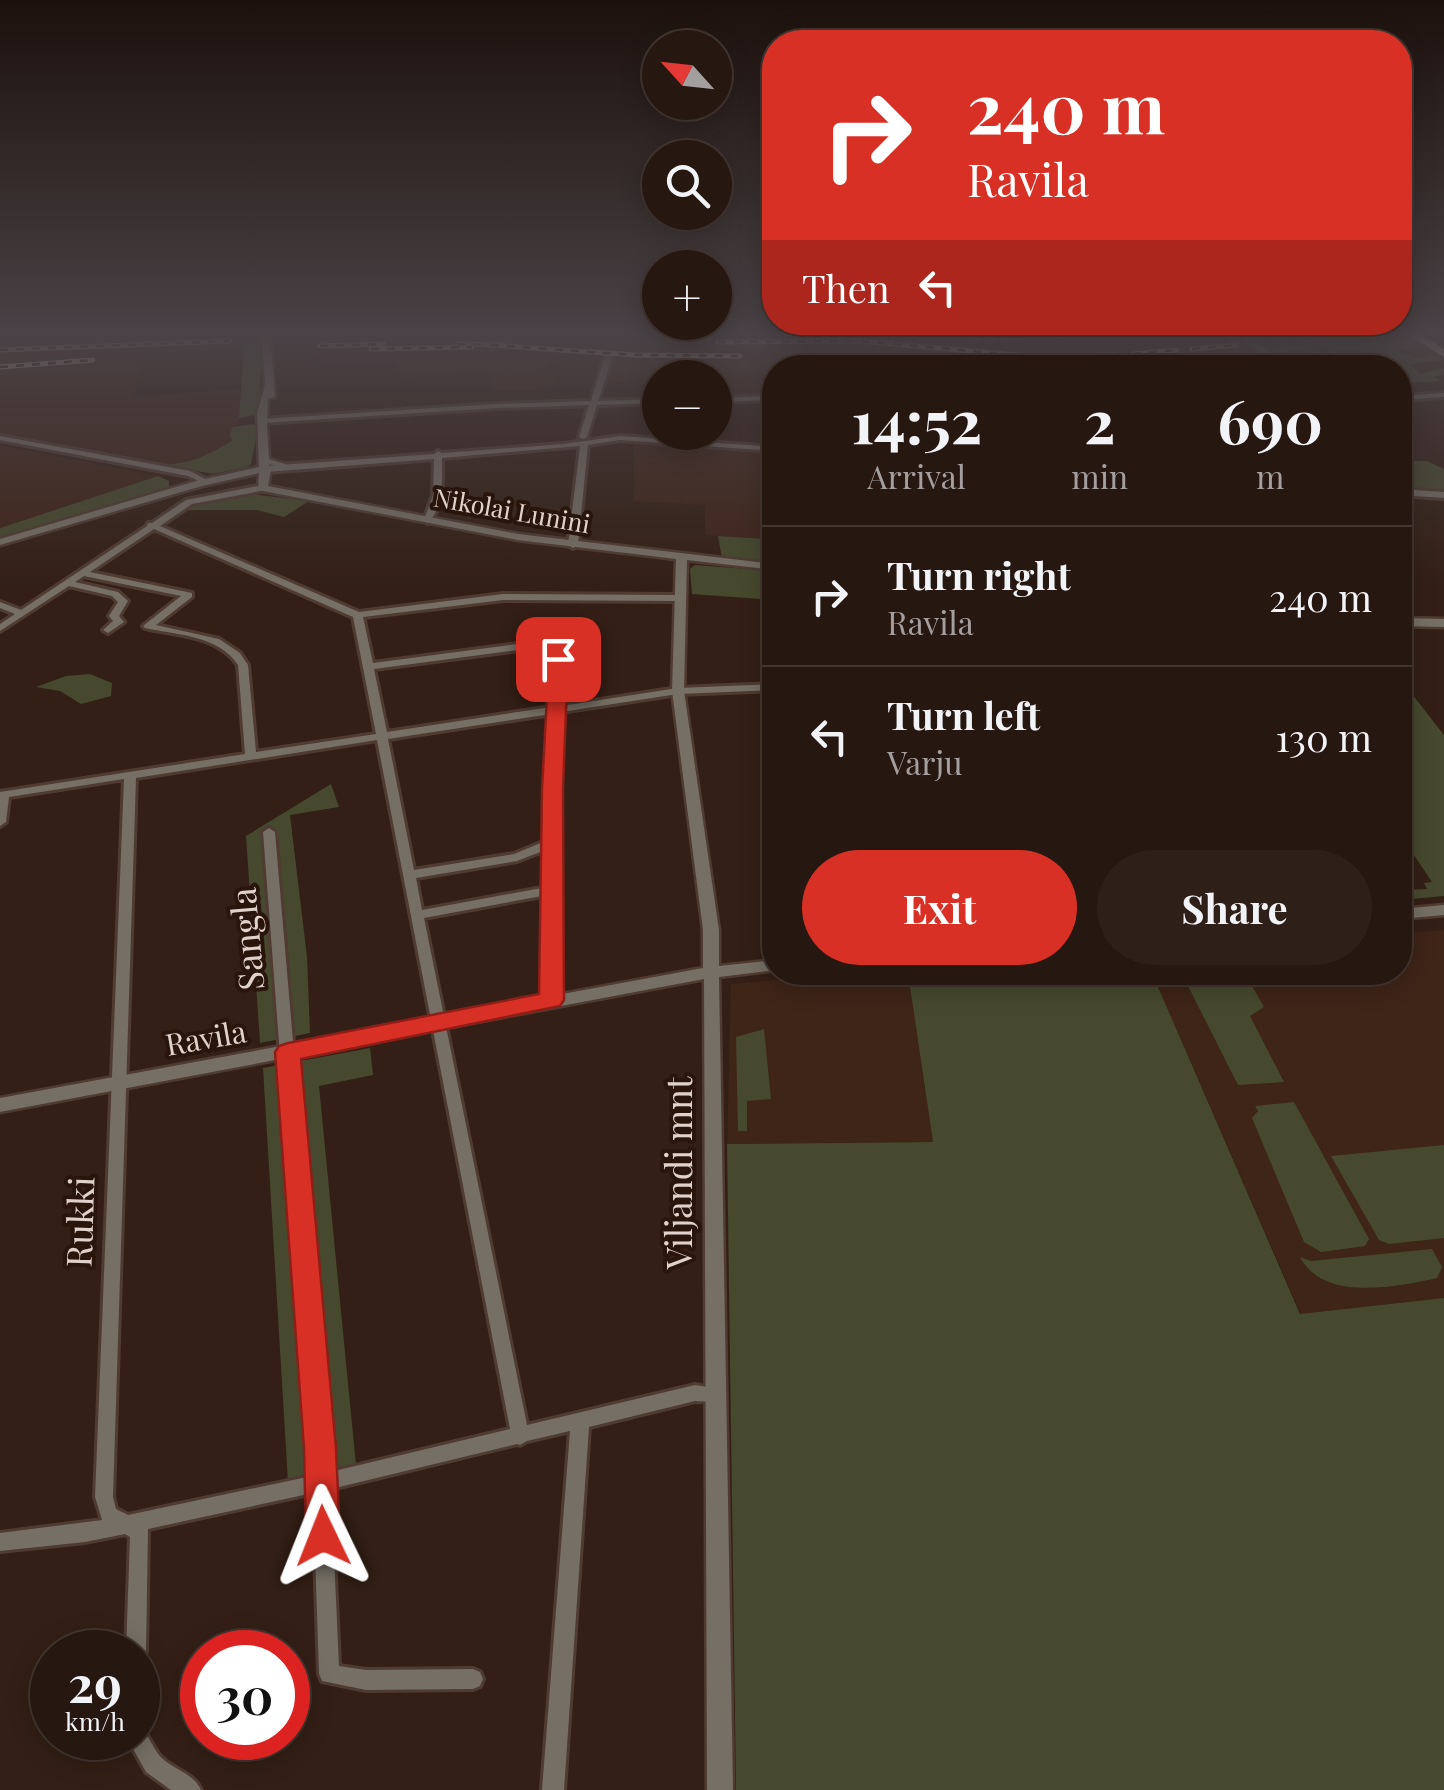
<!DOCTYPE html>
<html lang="en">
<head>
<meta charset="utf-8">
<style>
  :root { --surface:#261710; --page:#2e2019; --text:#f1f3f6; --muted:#a49f9f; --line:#423630; --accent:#d93025 }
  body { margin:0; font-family:"Playfair Display",serif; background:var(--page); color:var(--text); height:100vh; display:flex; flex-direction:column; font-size:38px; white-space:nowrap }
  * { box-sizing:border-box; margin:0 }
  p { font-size:32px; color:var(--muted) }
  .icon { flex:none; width:55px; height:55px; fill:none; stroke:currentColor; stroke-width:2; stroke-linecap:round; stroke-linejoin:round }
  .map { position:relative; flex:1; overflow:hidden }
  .side { position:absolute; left:762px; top:355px; width:650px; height:630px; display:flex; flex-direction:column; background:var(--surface); border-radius:40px; box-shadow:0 5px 25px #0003,0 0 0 2px var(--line) }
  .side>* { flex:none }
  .hud { position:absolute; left:762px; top:30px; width:650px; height:305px; border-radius:40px; box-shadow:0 5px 25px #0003,0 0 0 2px var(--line); background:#d93025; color:#fff; overflow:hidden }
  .needle { width:65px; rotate:297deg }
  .controls { position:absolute; left:642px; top:30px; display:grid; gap:20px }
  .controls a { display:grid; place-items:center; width:90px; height:90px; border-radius:50%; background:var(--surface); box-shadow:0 5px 25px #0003,0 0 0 2px var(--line); font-size:50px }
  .speed { position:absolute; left:30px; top:1630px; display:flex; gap:20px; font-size:50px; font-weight:700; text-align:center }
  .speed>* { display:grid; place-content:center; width:130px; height:130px; border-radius:50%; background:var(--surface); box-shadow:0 5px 25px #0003,0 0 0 2px var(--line); line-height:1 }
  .speed small { font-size:25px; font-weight:400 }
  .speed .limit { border:15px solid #d22; background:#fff; color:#111 }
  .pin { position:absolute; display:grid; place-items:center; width:85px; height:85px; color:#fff; margin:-42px; border-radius:20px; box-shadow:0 5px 15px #0006 }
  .me { position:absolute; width:110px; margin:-55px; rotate:358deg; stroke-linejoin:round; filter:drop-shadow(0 0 8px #0008) }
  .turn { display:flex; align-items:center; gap:35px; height:210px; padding:0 40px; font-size:45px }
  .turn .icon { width:130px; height:130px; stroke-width:2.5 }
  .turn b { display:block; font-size:70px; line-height:85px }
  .then { display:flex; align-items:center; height:95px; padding:0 40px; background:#0003; gap:20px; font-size:38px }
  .eta { display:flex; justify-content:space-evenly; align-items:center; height:170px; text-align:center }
  .eta b { font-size:60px; font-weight:700; line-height:70px }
  .action { display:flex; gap:20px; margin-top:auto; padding:20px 40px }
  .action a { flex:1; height:115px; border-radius:60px; background:var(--accent); color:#fff; font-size:40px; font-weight:700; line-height:115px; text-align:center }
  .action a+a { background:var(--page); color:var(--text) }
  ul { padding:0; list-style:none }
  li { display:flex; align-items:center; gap:30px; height:140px; padding:0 40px; border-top:2px solid var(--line) }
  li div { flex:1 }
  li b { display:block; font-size:38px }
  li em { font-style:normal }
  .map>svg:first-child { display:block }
  .built { fill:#3f2418 }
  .green { fill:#46492d }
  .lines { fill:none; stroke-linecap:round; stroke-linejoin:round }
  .minor-casing { stroke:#4f3b32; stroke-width:6 }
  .tertiary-casing { stroke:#4f3b32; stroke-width:5 }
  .trunk-casing { stroke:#4f3b32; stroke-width:5 }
  .minor { fill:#756f65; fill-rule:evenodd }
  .tertiary { fill:#756f65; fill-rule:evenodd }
  .trunk { fill:#d6c9b3; fill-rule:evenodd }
  .rail-casing { stroke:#c6b7b1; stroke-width:5 }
  .rail { stroke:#29150c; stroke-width:2.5; stroke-dasharray:8; stroke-linecap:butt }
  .route { fill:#d93025; stroke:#8d1f18; stroke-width:2.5 }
  .labels { text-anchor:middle; stroke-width:8; stroke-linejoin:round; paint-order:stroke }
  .far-street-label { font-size:25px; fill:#dfd1cb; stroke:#29150c }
  .street-label { font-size:30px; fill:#dfd1cb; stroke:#29150c }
  .near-street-label { font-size:35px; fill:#dfd1cb; stroke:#29150c }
</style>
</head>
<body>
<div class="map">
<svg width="1444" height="1790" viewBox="0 0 1444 1790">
  <rect width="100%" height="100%" fill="#331f15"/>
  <g class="built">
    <polygon points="0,335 259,335 259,340 255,344 144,353 133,397 240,389 238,425 232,427 234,439 199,461 178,466 0,433"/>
    <polygon points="275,335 1235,335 1279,367 1042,368 1036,364 775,368 775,395 715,397 715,378 660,378 604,384 615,356 566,353 536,373 559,378 556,383 538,389 492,391 487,370 401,378 398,363 324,363 323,357 311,358 310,341 275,343"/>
    <polygon points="634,442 767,454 770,539 705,535 705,505 633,501"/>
    <polygon points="0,445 158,476 0,528"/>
    <polygon points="1444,930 1444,1298 1301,1314 1152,973 1400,972 1400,934"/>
    <polygon points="849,973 908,973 933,1142 727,1144 731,984"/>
  </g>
  <g class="green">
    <polygon points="1324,335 1351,335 1359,342 1371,341 1356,335 1408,336 1424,347 1395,350 1418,359 1430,355 1422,349 1444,360 1411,364 1420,374 1444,368 1444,375 1433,376 1440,381 1405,383 1400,380 1400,368 1293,367 1322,363 1317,356 1332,353 1320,342 1308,344 1318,353 1279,358 1264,347 1330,338"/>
    <polygon points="262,343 259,414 239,418 244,351 233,346"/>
    <path d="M253 424 258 427 251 464 247 467 213 474 160 464C189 465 207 456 233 440L230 437 232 427Z"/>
    <polygon points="775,453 775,563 722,558 718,536 770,539 767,454"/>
    <polygon points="1400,461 1427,461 1444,469 1444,491 1400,487"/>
    <polygon points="158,476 169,481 169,487 162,491 0,538 0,528"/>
    <polygon points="249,494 309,501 284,517 257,510 183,510 211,499"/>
    <polygon points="695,565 775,571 775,600 692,594 690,569"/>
    <polygon points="90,674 112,683 111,696 81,704 60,691 36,687 66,676"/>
    <polygon points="1400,685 1412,694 1444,735 1444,896 1400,900 1400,890 1427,889 1424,883 1432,882 1400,834"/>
    <polygon points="331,784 339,807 290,815 307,957 310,1033 260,1043 246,836"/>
    <polygon points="908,973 1152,973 1300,1314 1444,1298 1444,1790 736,1790 727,1144 933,1142"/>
    <polygon points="1247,977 1264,1007 1250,1016 1284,1082 1238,1085 1186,982"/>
    <polygon points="764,1029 771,1099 747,1101 747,1131 738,1131 736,1037"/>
    <polygon points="370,1048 373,1075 319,1086 356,1465 288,1482 263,1068"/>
    <polygon points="1294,1102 1369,1239 1365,1246 1321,1252 1304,1242 1252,1118 1258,1111 1255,1106"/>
    <polygon points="1444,1145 1444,1238 1389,1244 1379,1240 1331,1156"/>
    <path d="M1432 1249 1442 1267 1437 1278C1396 1287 1323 1302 1300 1257L1311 1261Z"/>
  </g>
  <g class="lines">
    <g class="minor-casing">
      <g id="minor">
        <polygon points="1237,335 1245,335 1290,368 1282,368"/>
        <polygon points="609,353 613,355 598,401 660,399 660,403 597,405 587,437 583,439 579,437 589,405 497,408 262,423 258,421 262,419 497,404 591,401 605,355"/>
        <polygon points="1444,393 1444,397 1400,400 1400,396"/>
        <polygon points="775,396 775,400 715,402 715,398"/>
        <polygon points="0,436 190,471 205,479 203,485 200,486 196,483 197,480 188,476 0,440"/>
        <path d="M620 436 775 447V451L620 440 588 445 578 545 573 548 568 545 580 446 442 458C442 480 444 507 428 523L424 520 433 495 434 459 266 472 262 469 266 466 434 454 438 451 442 453 564 444Z"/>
        <path d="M263 485 267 488 266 490 192 504 160 526 359 612 503 594 679 595 684 598 679 601 503 600 363 617 373 663 526 643 561 651 562 653 561 706 678 688 775 684V690L678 694 561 712 558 1000 556 1003H546L544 1000 547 895 424 918 527 1425 695 1385 721 1389 724 1394 721 1399 715 1402 695 1401 589 1427 564 1790H542L570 1431 527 1441 520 1445 517 1444 331 1489 339 1666 366 1670 473 1669 480 1672 483 1679 480 1686 473 1689 366 1690 322 1681 319 1674 313 1493 148 1529 146 1652 143 1659 138 1661V1652H126L130 1537 125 1534 85 1542 0 1551V1533L102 1520 95 1497 124 779 9 797 6 822 0 826V792L245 754 238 665C218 635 177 635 145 628L143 626 181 596 84 576 75 582 118 592 128 601 119 616 124 622 108 633 103 630 113 621 109 616 118 602 112 596 69 586 0 631V624L15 614 0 608V602L21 610 147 526 148 523H152L186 500ZM154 529 353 617 376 734 256 752 248 665 240 653 219 639 156 625 192 597V593L90 572ZM526 649 552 655 551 707 387 732 374 669ZM551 714 548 840 514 854 414 870 388 739ZM377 740 510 1429 330 1472 275 832 269 828 263 832 312 1476 128 1515 116 1509 113 1497 136 778ZM548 849 547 887 422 910 416 878 517 861Z"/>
        <polygon points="1400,489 1444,492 1444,498 1400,495"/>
        <path d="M138 1728C151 1734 152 1750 163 1759 175 1770 194 1774 201 1790H171L146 1772 127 1738H138Z"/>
      </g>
    </g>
    <g class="tertiary-casing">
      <g id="tertiary">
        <polygon points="262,335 270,335 275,397 268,399 267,425 269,459 294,467 289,470 269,464 271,469 268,486 518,534 775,564 775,570 687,560 684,691 719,930 719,966 775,960 775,970 719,977 733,1790 707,1790 704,979 0,1112 0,1098 703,968 703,930 672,691 676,559 518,540 263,491 258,488 259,473 202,486 0,545 0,539 196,481 259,467 257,413 265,385"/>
        <polygon points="1400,618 1444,619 1444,627 1400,626"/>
        <polygon points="1444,905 1444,915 1400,919 1400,909"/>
      </g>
    </g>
    <g class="trunk-casing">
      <polygon id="trunk" points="1409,335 1422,335 1444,349 1444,357"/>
    </g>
    <use href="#minor" class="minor"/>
    <use href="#tertiary" class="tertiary"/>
    <use href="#trunk" class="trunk"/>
    <g class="rail-casing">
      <g id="rail">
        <polyline points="965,338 1150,335"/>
        <polyline points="718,342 859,341 1039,357 1115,355"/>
        <polyline points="457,344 502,345"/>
        <polyline points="491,345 635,355 740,356"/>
        <polyline points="320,346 384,344"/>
        <polyline points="371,349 472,347"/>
        <polyline points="1192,349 1237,345"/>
        <polyline points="0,350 230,341"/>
        <polyline points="1133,354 1177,350"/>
        <polyline points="0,367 93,360"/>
      </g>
    </g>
    <use href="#rail" class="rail"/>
  </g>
  <linearGradient id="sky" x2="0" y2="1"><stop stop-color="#1c110c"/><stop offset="0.57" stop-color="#4a4246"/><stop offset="1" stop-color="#4a4246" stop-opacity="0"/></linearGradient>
  <rect width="1444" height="585" fill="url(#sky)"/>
  <polygon class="route" points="558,653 568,659 563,789 564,1000 560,1006 301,1059 336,1448 340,1536 335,1548 323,1553 311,1548 306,1536 304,1448 275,1052 279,1046 288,1043 539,994 542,789 549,659"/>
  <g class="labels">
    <g class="far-street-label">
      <text transform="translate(512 511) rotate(10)" y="9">Nikolai Lunini</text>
    </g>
    <g class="street-label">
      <text transform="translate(206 1039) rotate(-10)" y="10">Ravila</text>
    </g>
    <g class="near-street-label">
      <text transform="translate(248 939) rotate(-95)" y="12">Sangla</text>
      <text transform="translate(680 1173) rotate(-90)" y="12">Viljandi mnt</text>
      <text transform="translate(81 1222) rotate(-88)" y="12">Rukki</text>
    </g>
  </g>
</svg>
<div class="controls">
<a><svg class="needle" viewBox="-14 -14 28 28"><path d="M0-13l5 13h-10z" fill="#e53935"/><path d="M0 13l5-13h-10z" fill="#a49f9f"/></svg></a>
<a><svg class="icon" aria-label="search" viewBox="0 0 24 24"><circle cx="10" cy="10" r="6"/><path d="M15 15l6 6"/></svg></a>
<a>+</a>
<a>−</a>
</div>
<div class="speed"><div>29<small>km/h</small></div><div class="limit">30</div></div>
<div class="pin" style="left:558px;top:659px;background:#d93025"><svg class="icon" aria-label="arrive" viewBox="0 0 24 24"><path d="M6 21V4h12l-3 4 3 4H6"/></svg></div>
<svg class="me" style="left:323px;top:1536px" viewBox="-20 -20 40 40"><path d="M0-17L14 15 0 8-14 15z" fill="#d93025" stroke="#fff" stroke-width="4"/></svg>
<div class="hud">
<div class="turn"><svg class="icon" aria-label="right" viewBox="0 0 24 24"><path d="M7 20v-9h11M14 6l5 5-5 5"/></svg><div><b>240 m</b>Ravila</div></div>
<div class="then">Then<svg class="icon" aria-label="left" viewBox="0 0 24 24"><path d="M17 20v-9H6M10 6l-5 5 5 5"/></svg></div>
</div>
<section class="side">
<div class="eta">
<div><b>14:52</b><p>Arrival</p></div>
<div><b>2</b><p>min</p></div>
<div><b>690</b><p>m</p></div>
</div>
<ul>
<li><svg class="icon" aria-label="right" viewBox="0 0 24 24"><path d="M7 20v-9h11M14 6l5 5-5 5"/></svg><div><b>Turn right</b><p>Ravila</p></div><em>240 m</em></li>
<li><svg class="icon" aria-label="left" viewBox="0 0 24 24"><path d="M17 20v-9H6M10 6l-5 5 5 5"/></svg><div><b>Turn left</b><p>Varju</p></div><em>130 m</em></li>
</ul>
<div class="action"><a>Exit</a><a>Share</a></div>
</section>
</div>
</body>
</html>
